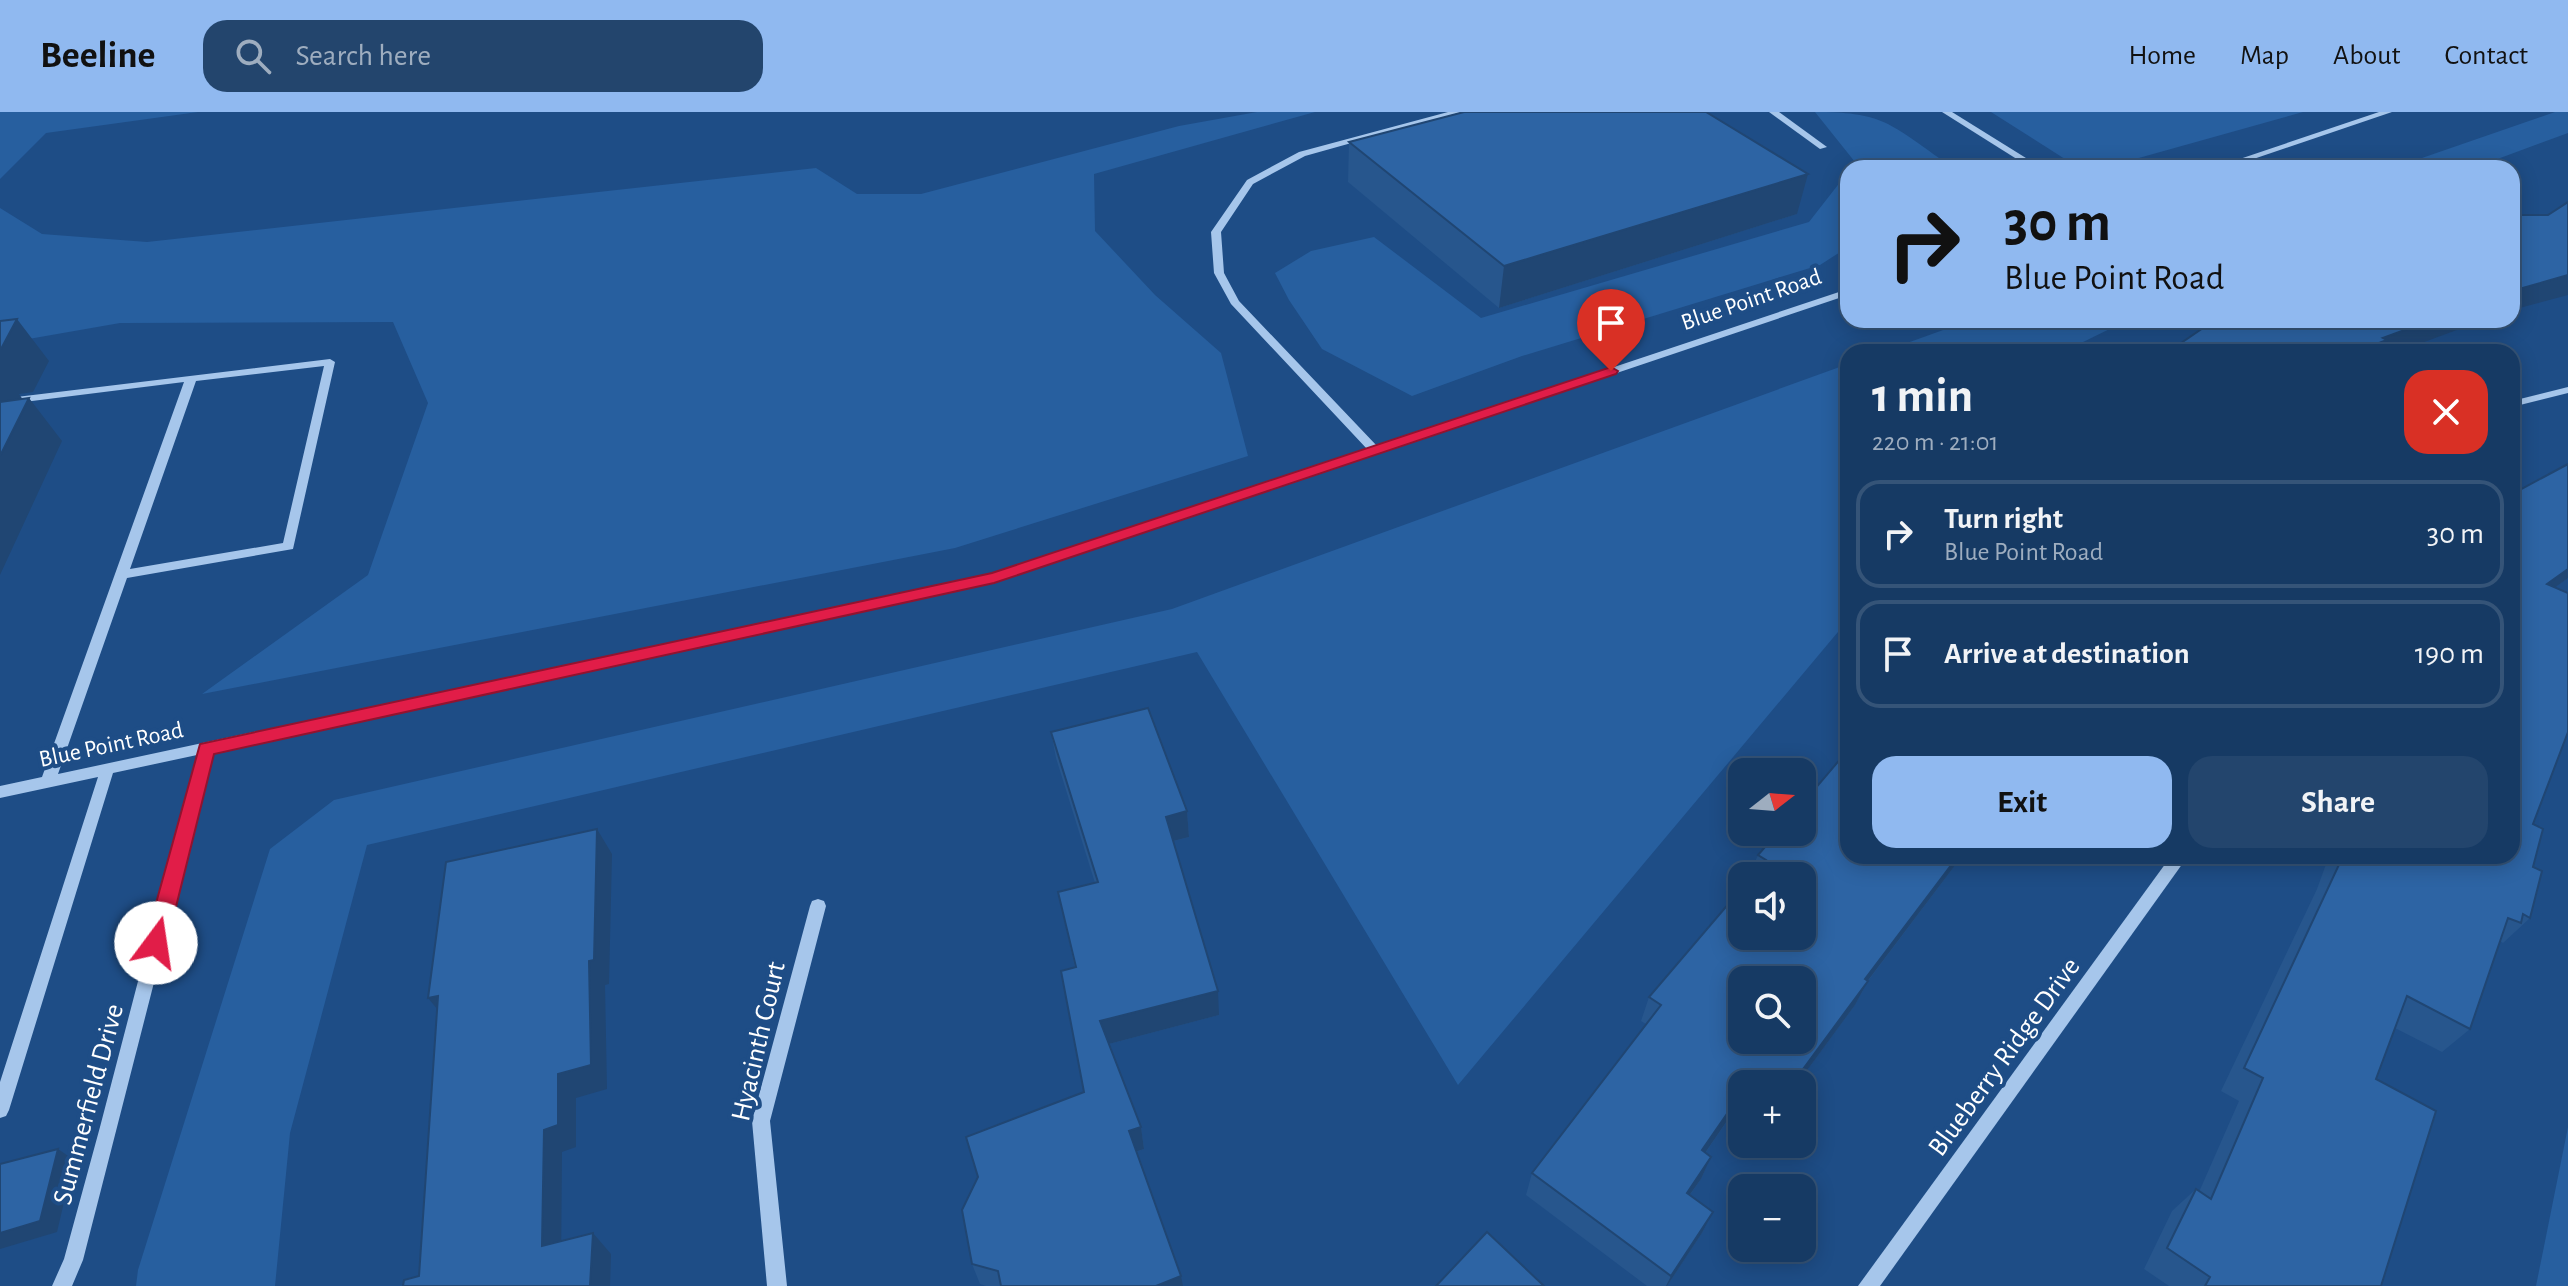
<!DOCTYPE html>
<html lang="en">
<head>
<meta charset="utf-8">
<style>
  :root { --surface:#163a64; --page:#23456d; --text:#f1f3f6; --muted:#9eadbf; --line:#355478; --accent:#90b9f0 }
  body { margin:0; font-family:"Alegreya Sans",sans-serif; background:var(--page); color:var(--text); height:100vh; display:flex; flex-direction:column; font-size:30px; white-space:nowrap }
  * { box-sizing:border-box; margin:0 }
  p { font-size:26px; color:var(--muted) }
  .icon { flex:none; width:44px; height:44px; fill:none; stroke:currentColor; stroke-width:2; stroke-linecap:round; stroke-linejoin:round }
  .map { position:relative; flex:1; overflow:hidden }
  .sheet { position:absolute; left:1840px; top:232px; width:680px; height:520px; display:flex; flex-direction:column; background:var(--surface); border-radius:24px; box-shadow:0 4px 20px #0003,0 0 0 2px var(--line) }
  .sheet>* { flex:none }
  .guide { position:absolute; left:1840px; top:48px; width:680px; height:168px; border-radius:24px; box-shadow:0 4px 20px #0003,0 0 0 2px var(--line); background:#90b9f0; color:#111; overflow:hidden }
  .needle { width:52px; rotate:73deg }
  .fabs { position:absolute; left:1728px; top:646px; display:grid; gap:16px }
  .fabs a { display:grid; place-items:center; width:88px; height:88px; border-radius:16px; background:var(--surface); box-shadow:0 4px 20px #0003,0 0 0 2px var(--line); font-size:40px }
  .pin { position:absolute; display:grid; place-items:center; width:68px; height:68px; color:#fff; margin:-82px -34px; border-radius:50% 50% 50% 0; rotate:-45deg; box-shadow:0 0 8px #0007 }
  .pin .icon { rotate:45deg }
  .me { position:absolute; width:88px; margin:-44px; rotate:14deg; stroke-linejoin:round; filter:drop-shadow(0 0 6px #0008) }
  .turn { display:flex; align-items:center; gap:28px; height:168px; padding:0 32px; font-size:36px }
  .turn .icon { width:104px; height:104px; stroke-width:2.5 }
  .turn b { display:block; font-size:56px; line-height:68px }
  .round { display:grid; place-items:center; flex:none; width:84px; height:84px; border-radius:24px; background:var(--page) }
  .headline { display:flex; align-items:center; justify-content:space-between; height:136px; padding:0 32px }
  h1 { font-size:48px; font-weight:600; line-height:60px }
  .button { display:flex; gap:16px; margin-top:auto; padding:16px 32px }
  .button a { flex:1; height:92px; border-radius:24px; background:var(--accent); color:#111; font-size:32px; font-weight:600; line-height:92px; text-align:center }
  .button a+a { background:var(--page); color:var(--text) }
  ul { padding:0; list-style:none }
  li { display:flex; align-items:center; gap:24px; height:108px; margin:0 16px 12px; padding:0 16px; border:4px solid var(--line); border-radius:24px }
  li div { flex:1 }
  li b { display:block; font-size:30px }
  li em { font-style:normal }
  header { display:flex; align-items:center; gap:48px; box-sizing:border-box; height:112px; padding:0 40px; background:var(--accent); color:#111 }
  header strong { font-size:38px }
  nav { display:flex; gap:44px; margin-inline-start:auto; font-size:28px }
  .search { width:560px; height:72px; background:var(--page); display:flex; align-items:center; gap:20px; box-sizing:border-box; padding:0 28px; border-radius:24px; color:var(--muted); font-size:30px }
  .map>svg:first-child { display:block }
  .green { fill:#275f9f }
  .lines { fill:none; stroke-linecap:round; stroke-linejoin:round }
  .minor { fill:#a6c6eb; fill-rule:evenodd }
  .wall { fill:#27568d }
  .shaded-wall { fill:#204673 }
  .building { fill:#2d64a4; stroke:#204673; stroke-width:2; fill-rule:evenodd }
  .route { fill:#e11d48; stroke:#92132f; stroke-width:2 }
  .labels { text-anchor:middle; stroke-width:8; stroke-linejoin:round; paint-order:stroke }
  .street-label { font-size:24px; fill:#fff; stroke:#1e4d86 }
  .near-street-label { font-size:28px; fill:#fff; stroke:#1e4d86 }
</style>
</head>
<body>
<header>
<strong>Beeline</strong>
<div class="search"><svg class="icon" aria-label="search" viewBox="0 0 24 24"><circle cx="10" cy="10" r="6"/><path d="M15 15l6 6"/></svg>Search here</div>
<nav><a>Home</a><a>Map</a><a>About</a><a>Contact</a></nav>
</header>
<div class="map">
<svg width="2568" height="1174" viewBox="0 0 2568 1174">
  <rect width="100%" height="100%" fill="#1e4d86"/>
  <g class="green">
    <polygon points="0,0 198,0 46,21 0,67"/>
    <polygon points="1257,0 1315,0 1094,62 1095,119 1155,183 1221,241 1248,344 955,436 202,582 368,463 428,291 393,210 120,211 0,232 0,96 42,122 147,130 816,56 857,82 921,82 1179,14"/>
    <path d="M1815 0C1879 0 1889 10 1939 46L1938 56H1851L1855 50Z"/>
    <polygon points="1991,0 2303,0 2103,56 2079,56"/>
    <polygon points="2555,0 2568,0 2568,21 2484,52 2485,56 2393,56"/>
    <polygon points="1848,60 1848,135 1820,153 1522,244 1412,284 1322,237 1289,188 1275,161 1311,139 1374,125 1481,206 1809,110"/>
    <polygon points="1971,208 2128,208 2079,232 2073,240 1882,240"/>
    <polygon points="1848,252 1848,508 1458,973 1197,540 367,733 290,1021 275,1174 136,1174 138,1158 270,737 334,688 1172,497"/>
    <polygon points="2568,1015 2568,1174 2536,1174"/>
  </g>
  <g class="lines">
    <g class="minor">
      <path d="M1448 0H1462L1305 44 1253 72 1221 120 1224 161 1239 189 1377 334 1848 177V183L999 469 213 640 83 1148 72 1174H52L64 1147 100 1015 197 643 113 661 9 998 6 1004 0 1006V970L98 665 0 686V674L42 665 184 270 0 293V287L330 247 335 250 293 437 127 466 58 662 992 462 1367 337 1231 192 1214 161 1211 120 1247 68 1299 40ZM324 254 283 431 130 457 196 269Z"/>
      <polygon points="1769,0 1779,0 1827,35 1820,37"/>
      <polygon points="1942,0 1952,0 2042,56 2031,56"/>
      <polygon points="2379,0 2392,0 2227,56 2213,56"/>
      <polygon points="2568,275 2568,281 2512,295 2512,289"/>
      <polygon points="2171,744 2188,744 1880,1174 1858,1174"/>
      <polygon points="818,787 824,789 826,794 770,1009 787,1174 767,1174 752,1009 810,794 812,789"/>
    </g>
  </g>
  <g class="wall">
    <polygon points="1349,30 1797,102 1499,196 1348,70"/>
    <polygon points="2568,352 2568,466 2555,475 2533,712 2533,755 2530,806 2503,831 2500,829 2470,917 2442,940 2395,916 2376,967 2381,1174 2169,1174 2144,1157 2172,1099 2196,1077 2199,1080 2239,989 2221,979 2317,777 2329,744 2512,744"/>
    <polygon points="1051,620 1187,699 1189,725 1173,729 1219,903 1109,932 1141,1015 1144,1037 1136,1040 1183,1174 986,1174 980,1172 972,1152 1084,980 1075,856 1058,780 1095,771 1056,646"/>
    <polygon points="1758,743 1953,756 1868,869 1855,893 1797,972 1742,972 1742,987 1706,1040 1711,1045 1701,1067 1690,1083 1713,1100 1702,1121 1667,1174 1647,1174 1526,1083 1532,1061 1646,912 1641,909 1649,885 1802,764 1749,764"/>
  </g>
  <g class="shaded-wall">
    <polygon points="1808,62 1797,102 1499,196 1504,154"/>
    <polygon points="2568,163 2568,183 2512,198 2512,179"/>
    <polygon points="17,207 49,249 33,280 19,282 26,292 29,286 62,329 0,463 0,237"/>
    <polygon points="2432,208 2484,208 2397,240 2355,240 2383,226"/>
    <polygon points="2568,457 2568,466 2524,498 2547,472"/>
    <polygon points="1187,699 1189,725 1169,730 1166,705"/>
    <polygon points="597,717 612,742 609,872 605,873 607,977 576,986 576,1035 562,1040 561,1155 542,1134 544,1018 589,849"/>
    <polygon points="1958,744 1960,744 1953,756 1851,891 1865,867"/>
    <polygon points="1868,869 1855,893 1797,972 1792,972"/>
    <polygon points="1218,879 1219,903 1105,933 1100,909"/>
    <polygon points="438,884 448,910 428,886"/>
    <polygon points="1742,980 1742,987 1692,1060 1702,1038"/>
    <polygon points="1141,1015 1144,1037 1132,1041 1129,1019"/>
    <polygon points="58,1037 74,1048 57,1120 0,1137 0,1121"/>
    <polygon points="1711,1045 1701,1067 1676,1102 1687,1081"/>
    <polygon points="1713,1100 1702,1121 1667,1174 1666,1174 1671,1164"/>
    <polygon points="593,1121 611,1142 610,1174 590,1174"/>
    <polygon points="1181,1164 1183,1174 1156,1174"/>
  </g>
  <g class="building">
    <polygon points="1464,0 1706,0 1808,62 1504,154 1349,30"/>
    <polygon points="2568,90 2568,163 2512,179 2512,103 2548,103"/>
    <polygon points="17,207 1,237 0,237 0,209"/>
    <polygon points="2224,208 2432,208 2383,226 2387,228 2355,240 2168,240 2206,214"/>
    <polygon points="29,286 0,344 0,290"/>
    <polygon points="2568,352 2568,457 2547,472 2568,481 2568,620 2533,712 2543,717 2533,755 2542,759 2530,806 2523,802 2521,811 2508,806 2470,917 2407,884 2376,967 2436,999 2381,1174 2205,1174 2210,1165 2167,1136 2196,1077 2211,1087 2263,966 2244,956 2343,744 2512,744 2512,382"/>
    <polygon points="1148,596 1187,699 1166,705 1218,879 1100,909 1141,1015 1129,1019 1181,1164 1156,1174 1001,1174 998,1159 972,1152 962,1098 978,1065 966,1025 1084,980 1061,859 1076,855 1058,780 1098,770 1051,620"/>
    <path d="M1848 638V744H1958L1865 867 1868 869 1792 972H1769L1754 962 1748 972H1742V980L1702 1038 1711 1045 1687 1081 1713 1100 1671 1164 1532 1061 1661 893 1649 885 1742 776V824H1802V764H1752L1766 748 1758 743 1778 720H1802V692ZM1742 868H1802V928H1742Z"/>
    <polygon points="597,717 594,848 589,849 591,953 558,962 558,1013 544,1018 542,1134 593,1121 590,1174 403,1174 404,1168 419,1164 438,884 428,886 446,750"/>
    <polygon points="58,1037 40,1109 0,1121 0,1052"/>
    <polygon points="1487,1120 1544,1174 1436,1174"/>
  </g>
  <polygon class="route" points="1611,255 1618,259 1616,262 994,471 214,642 167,831 163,837 156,840 149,837 145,831 200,632 992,461"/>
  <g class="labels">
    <g class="street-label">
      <text transform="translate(1751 187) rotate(-19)" y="8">Blue Point Road</text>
      <text transform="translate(111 632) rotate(-12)" y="8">Blue Point Road</text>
    </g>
    <g class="near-street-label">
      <text transform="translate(757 929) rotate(-77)" y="10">Hyacinth Court</text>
      <text transform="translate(2003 944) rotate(-54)" y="10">Blueberry Ridge Drive</text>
      <text transform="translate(87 992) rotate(-75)" y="10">Summerfield Drive</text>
    </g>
  </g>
</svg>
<div class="fabs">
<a><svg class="needle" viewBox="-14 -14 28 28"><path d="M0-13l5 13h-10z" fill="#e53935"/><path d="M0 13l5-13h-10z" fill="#9eadbf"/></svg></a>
<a><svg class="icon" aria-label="sound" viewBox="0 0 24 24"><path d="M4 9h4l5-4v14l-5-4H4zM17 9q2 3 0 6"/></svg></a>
<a><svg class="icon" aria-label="search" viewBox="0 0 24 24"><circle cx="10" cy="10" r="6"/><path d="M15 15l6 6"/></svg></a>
<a>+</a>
<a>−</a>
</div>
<div class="pin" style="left:1611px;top:259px;background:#d93025"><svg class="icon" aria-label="arrive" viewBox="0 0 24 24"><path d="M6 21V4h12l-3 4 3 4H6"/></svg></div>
<svg class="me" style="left:156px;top:831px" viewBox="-20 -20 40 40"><circle r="19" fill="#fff"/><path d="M0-13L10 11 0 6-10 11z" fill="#e11d48"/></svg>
<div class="guide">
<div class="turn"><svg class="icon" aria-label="right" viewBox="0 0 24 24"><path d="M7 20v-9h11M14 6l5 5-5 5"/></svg><div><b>30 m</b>Blue Point Road</div></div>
</div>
<section class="sheet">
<div class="headline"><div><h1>1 min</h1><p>220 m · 21:01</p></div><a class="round" style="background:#d93025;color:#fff"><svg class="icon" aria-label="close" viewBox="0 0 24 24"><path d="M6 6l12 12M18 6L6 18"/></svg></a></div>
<ul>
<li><svg class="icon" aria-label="right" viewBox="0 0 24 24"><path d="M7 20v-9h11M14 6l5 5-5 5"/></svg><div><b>Turn right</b><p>Blue Point Road</p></div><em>30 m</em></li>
<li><svg class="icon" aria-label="arrive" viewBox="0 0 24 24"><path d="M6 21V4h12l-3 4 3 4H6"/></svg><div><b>Arrive at destination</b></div><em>190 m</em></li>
</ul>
<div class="button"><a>Exit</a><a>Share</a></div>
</section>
</div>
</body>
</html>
